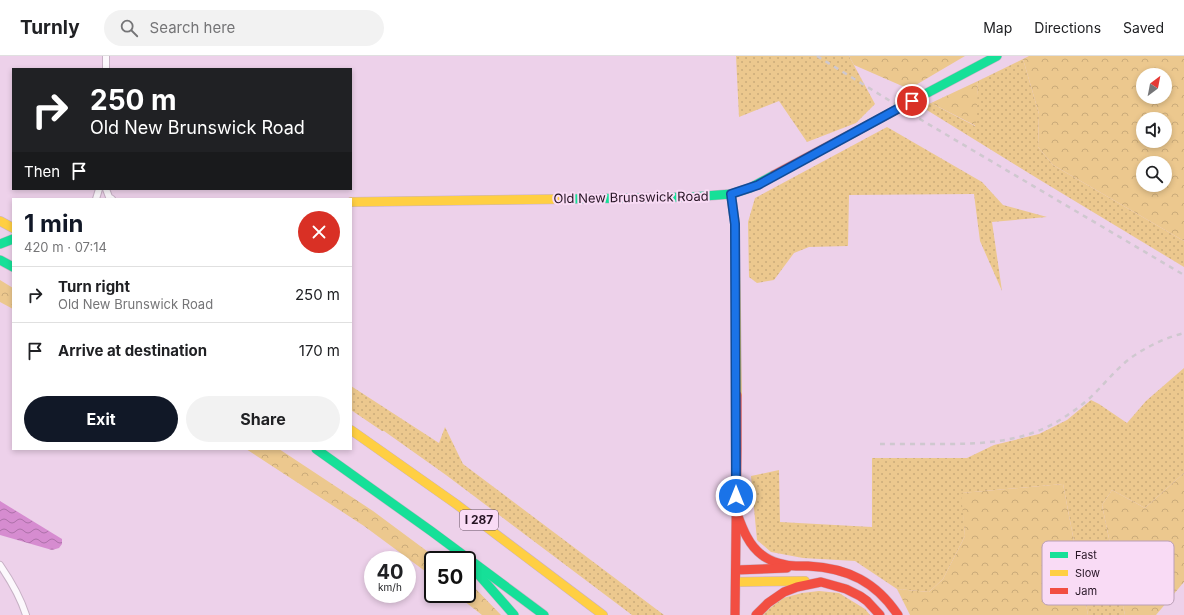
<!DOCTYPE html>
<html lang="en">
<head>
<meta charset="utf-8">
<style>
  :root { --surface:#fff; --page:#f2f2f2; --text:#202124; --muted:#757577; --line:#e0e0e0; --accent:#111827 }
  body { margin:0; font-family:Inter,sans-serif; background:var(--page); color:var(--text); height:100vh; display:flex; flex-direction:column; font-size:15px; white-space:nowrap }
  * { box-sizing:border-box; margin:0 }
  p { font-size:13px; color:var(--muted) }
  .icon { flex:none; width:22px; height:22px; fill:none; stroke:currentColor; stroke-width:2; stroke-linecap:round; stroke-linejoin:round }
  .map { position:relative; flex:1; overflow:hidden }
  .sheet { position:absolute; left:12px; top:142px; width:340px; height:252px; display:flex; flex-direction:column; background:var(--surface); border-radius:0px; box-shadow:0 2px 6px #0003 }
  .sheet>* { flex:none }
  .guide { position:absolute; left:12px; top:12px; width:340px; height:122px; border-radius:0px; box-shadow:0 2px 6px #0003; background:#202124; color:#fff; overflow:hidden }
  .needle { width:26px; rotate:32deg }
  .fabs { position:absolute; left:1136px; top:12px; display:grid; gap:8px }
  .fabs a { display:grid; place-items:center; width:36px; height:36px; border-radius:50%; background:var(--surface); box-shadow:0 2px 6px #0003; font-size:20px }
  .speed { position:absolute; left:364px; top:495px; display:flex; gap:8px; font-size:20px; font-weight:700; text-align:center }
  .speed>* { display:grid; place-content:center; width:52px; height:52px; border-radius:50%; background:var(--surface); box-shadow:0 2px 6px #0003; line-height:1 }
  .speed small { font-size:10px; font-weight:400 }
  .speed .limit { border:2px solid #111; border-radius:6px; background:#fff; color:#111 }
  .pin { position:absolute; display:grid; place-items:center; width:34px; height:34px; color:#fff; margin:-17px; border:2px solid #fff; border-radius:50%; box-shadow:0 1px 4px #0007 }
  .me { position:absolute; width:44px; margin:-22px; rotate:0deg; stroke-linejoin:round; filter:drop-shadow(0 0 3px #0008) }
  .turn { display:flex; align-items:center; gap:14px; height:84px; padding:0 12px; font-size:18px }
  .turn .icon { width:52px; height:52px; stroke-width:2.5 }
  .turn b { display:block; font-size:28px; line-height:34px }
  .then { display:flex; align-items:center; height:38px; padding:0 12px; background:#0003; gap:8px; font-size:15px }
  .round { display:grid; place-items:center; flex:none; width:42px; height:42px; border-radius:21px; background:var(--page) }
  .overview { display:flex; align-items:center; justify-content:space-between; height:68px; padding:0 12px }
  h1 { font-size:24px; font-weight:700; line-height:30px; color:var(--accent) }
  .action { display:flex; gap:8px; margin-top:auto; padding:8px 12px }
  .action a { flex:1; height:46px; border-radius:24px; background:var(--accent); color:#fff; font-size:16px; font-weight:700; line-height:46px; text-align:center }
  .action a+a { background:var(--page); color:var(--text) }
  ul { padding:0; list-style:none }
  li { display:flex; align-items:center; gap:12px; height:56px; padding:0 12px; border-top:1px solid var(--line) }
  li div { flex:1 }
  li b { display:block; font-size:15px }
  li em { font-style:normal }
  header { display:flex; align-items:center; gap:24px; box-sizing:border-box; height:56px; padding:0 20px; background:var(--surface); border-bottom:1px solid var(--line) }
  header strong { font-size:19px }
  nav { display:flex; gap:22px; margin-inline-start:auto; font-size:14px }
  .search { width:280px; height:36px; background:var(--page); display:flex; align-items:center; gap:10px; box-sizing:border-box; padding:0 14px; border-radius:22px; color:var(--muted); font-size:15px }
  .map>svg:first-child { display:block }
  .grass { fill:url(#grass-dots) }
  .forest { fill:url(#forest-crowns); fill-rule:evenodd }
  .water { fill:url(#water-waves) }
  .lines { fill:none; stroke-linecap:round; stroke-linejoin:round }
  .street-casing { stroke:#c7b1c5; stroke-width:8 }
  .fast-casing { stroke:#c7b1c5; stroke-width:10 }
  .slow-casing { stroke:#c7b1c5; stroke-width:10 }
  .jam-casing { stroke:#c7b1c5; stroke-width:10 }
  .street { stroke:#fcf8fc; stroke-width:6 }
  .fast { stroke:#16e098; stroke-width:9 }
  .slow { stroke:#ffcf43; stroke-width:9 }
  .jam { stroke:#f24e42; stroke-width:9 }
  .rail { stroke:#cfc8cf; stroke-width:2.5; stroke-dasharray:5 5; stroke-linecap:butt }
  .jam-bridge-casing { stroke:#c7b1c5; stroke-width:10; stroke-linecap:butt }
  .jam-bridge { stroke:#f24e42; stroke-width:9 }
  .route-casing { stroke:#114b97; stroke-width:10 }
  .route { stroke:#1a73e8; stroke-width:7 }
  .labels { text-anchor:middle; stroke-width:4; stroke-linejoin:round; paint-order:stroke }
  .shield { fill:#f9dbf5; stroke:#655063; stroke-width:1 }
  .shield-label { font-size:12px; font-weight:bold; fill:#261424 }
  .street-label { font-size:13px; fill:#261424; stroke:#f9dbf5 }
  .key { fill:#f9dbf5; stroke:#ba9fb6; stroke-width:1 }
  .key-label { font-size:11px; fill:#261424 }
</style>
</head>
<body>
<header>
<strong>Turnly</strong>
<div class="search"><svg class="icon" aria-label="search" viewBox="0 0 24 24"><circle cx="10" cy="10" r="6"/><path d="M15 15l6 6"/></svg>Search here</div>
<nav><a>Map</a><a>Directions</a><a>Saved</a></nav>
</header>
<div class="map">
<svg width="1184" height="559" viewBox="0 0 1184 559">
  <defs>
    <pattern id="grass-dots" width="8" height="8" patternUnits="userSpaceOnUse"><rect width="8" height="8" fill="#ecc88e"/><path d="M2 2h.1M6 6h.1" fill="none" stroke="#caab7a" stroke-width="1.8" stroke-linecap="round"/></pattern>
    <pattern id="forest-crowns" width="20" height="18" patternUnits="userSpaceOnUse"><rect width="20" height="18" fill="#ecc88e"/><path d="M2 6a3 3 0 1 1 6 0M12 15a3 3 0 1 1 6 0" fill="none" stroke="#caab7a"/></pattern>
    <pattern id="water-waves" width="16" height="10" patternUnits="userSpaceOnUse"><rect width="16" height="10" fill="#d68cd0"/><path d="M0 5q4-4 8 0t8 0" fill="none" stroke="#ad71a9"/></pattern>
  </defs>
  <rect width="100%" height="100%" fill="#edd1ea"/>
  <g class="grass">
    <polygon points="736,0 849,0 875,48 856,67 807,86 779,45 739,61"/>
    <polygon points="1023,3 1039,58 1038,91 1053,109 1184,185 1184,211 1040,124 922,51 931,47 975,70 978,25"/>
    <polygon points="887,71 982,126 1003,149 1047,161 992,166 1002,235 980,185 974,138 849,139 848,190 809,191 794,197 774,224 757,227 749,221 748,166 755,142"/>
    <polygon points="1184,312 1184,417 1145,452 1112,434 1102,449 1125,559 1088,559 1063,428 962,437 965,480 943,523 929,536 897,533 855,505 803,502 771,496 757,484 751,420 779,414 780,466 872,471 872,402 967,402 994,389 1039,378 1067,364 1091,344 1099,348 1127,367 1146,345"/>
    <polygon points="351,330 439,387 445,371 463,408 664,559 632,559 446,419 384,375 382,375 351,354"/>
    <polygon points="819,535 839,537 865,553 870,559 761,559 783,542 802,537"/>
  </g>
  <g class="forest">
    <polygon points="849,0 965,0 909,33 854,9"/>
    <path d="M1029 0H1184V185L1053 109 1038 91 1039 58 1023 3ZM1143 19H1165V41H1143ZM1143 63H1165V85H1143ZM1143 107H1165V129H1143Z"/>
    <polygon points="978,25 976,70 931,47"/>
    <polygon points="0,224 13,232 13,253 0,246"/>
    <polygon points="246,393 279,393 373,455 439,504 433,504 433,521 364,470"/>
    <polygon points="1184,417 1184,526 1156,559 1125,559 1102,449 1112,434 1145,452"/>
    <polygon points="1063,428 1088,559 910,559 897,533 929,536 943,523 965,480 961,437"/>
    <polygon points="467,525 471,528 501,559 482,559 455,538 467,538"/>
  </g>
  <polygon class="water" points="0,445 62,483 62,488 59,492 52,494 0,479"/>
  <g class="lines">
    <g class="street-casing">
      <g id="street">
        <polyline points="106,13 106,0"/>
        <polyline points="106,133 109,141 112,143"/>
        <polyline points="96,143 99,133"/>
        <path d="M0 509C11 525 20 540 26 559"/>
      </g>
    </g>
    <g class="fast-casing">
      <g id="fast">
        <polyline points="912,45 997,0"/>
        <polyline points="568,143 692,141 731,138 750,132 774,119"/>
        <polyline points="0,188 13,183"/>
        <polyline points="0,204 13,211"/>
        <polyline points="316,393 431,475 544,559"/>
        <polyline points="471,510 514,559"/>
      </g>
    </g>
    <g class="slow-casing">
      <g id="slow">
        <polyline points="731,138 735,168 737,339"/>
        <polyline points="351,146 568,143"/>
        <polyline points="0,165 13,172"/>
        <polyline points="351,374 456,448 603,559"/>
        <polyline points="736,526 805,525"/>
      </g>
    </g>
    <g class="jam-casing">
      <g id="jam">
        <polyline points="774,119 894,55"/>
        <path d="M736 455C742 471 748 489 762 499 771 506 785 510 796 510 800 510 804 510 808 510 848 512 876 526 898 559"/>
        <polyline points="736,514 787,512"/>
        <polyline points="735,559 737,392 737,339"/>
        <polyline points="756,559 768,547 784,536 797,531 821,526 846,533 860,540 867,545 880,559"/>
      </g>
    </g>
    <use href="#street" class="street"/>
    <use href="#fast" class="fast"/>
    <use href="#slow" class="slow"/>
    <use href="#jam" class="jam"/>
    <g class="rail">
      <polyline points="817,0 913,59 1184,219"/>
      <path d="M880 388C900 388 921 388 941 388 987 388 1030 386 1069 358 1078 352 1087 345 1095 337 1107 325 1118 311 1132 301 1148 290 1165 282 1184 277"/>
    </g>
    <g class="jam-bridge-casing">
      <polyline id="jam-bridge" points="894,55 912,45"/>
    </g>
    <use href="#jam-bridge" class="jam-bridge"/>
  </g>
  <g class="lines">
    <g class="route-casing">
      <polyline id="route" points="736,440 735,168 731,138 758,129 912,45"/>
    </g>
    <use href="#route" class="route"/>
  </g>
  <g class="labels">
    <rect class="shield" x="460" y="454" width="38" height="20" rx="3"/>
    <g class="shield-label">
      <text x="479" y="468">I 287</text>
    </g>
    <g class="street-label">
      <text transform="translate(631 141) rotate(-1)" y="5">Old New Brunswick Road</text>
    </g>
  </g>
  <rect x="1042" y="485" width="132" height="64" rx="6" class="key"/>
  <rect x="1050" y="496" width="18" height="6" fill="#16e098"/>
  <rect x="1050" y="514" width="18" height="6" fill="#ffcf43"/>
  <rect x="1050" y="532" width="18" height="6" fill="#f24e42"/>
  <g class="key-label">
    <text x="1075" y="503">Fast</text>
    <text x="1075" y="521">Slow</text>
    <text x="1075" y="539">Jam</text>
  </g>
</svg>
<div class="fabs">
<a><svg class="needle" viewBox="-14 -14 28 28"><path d="M0-13l5 13h-10z" fill="#e53935"/><path d="M0 13l5-13h-10z" fill="#757577"/></svg></a>
<a><svg class="icon" aria-label="sound" viewBox="0 0 24 24"><path d="M4 9h4l5-4v14l-5-4H4zM17 9q2 3 0 6"/></svg></a>
<a><svg class="icon" aria-label="search" viewBox="0 0 24 24"><circle cx="10" cy="10" r="6"/><path d="M15 15l6 6"/></svg></a>
</div>
<div class="speed"><div>40<small>km/h</small></div><div class="limit">50</div></div>
<div class="pin" style="left:912px;top:45px;background:#d93025"><svg class="icon" aria-label="arrive" viewBox="0 0 24 24"><path d="M6 21V4h12l-3 4 3 4H6"/></svg></div>
<svg class="me" style="left:736px;top:440px" viewBox="-20 -20 40 40"><circle r="17" fill="#1a73e8" stroke="#fff" stroke-width="3"/><path d="M0-11L8 9 0 5-8 9z" fill="#fff"/></svg>
<div class="guide">
<div class="turn"><svg class="icon" aria-label="right" viewBox="0 0 24 24"><path d="M7 20v-9h11M14 6l5 5-5 5"/></svg><div><b>250 m</b>Old New Brunswick Road</div></div>
<div class="then">Then<svg class="icon" aria-label="arrive" viewBox="0 0 24 24"><path d="M6 21V4h12l-3 4 3 4H6"/></svg></div>
</div>
<section class="sheet">
<div class="overview"><div><h1>1 min</h1><p>420 m · 07:14</p></div><a class="round" style="background:#d93025;color:#fff"><svg class="icon" aria-label="close" viewBox="0 0 24 24"><path d="M6 6l12 12M18 6L6 18"/></svg></a></div>
<ul>
<li><svg class="icon" aria-label="right" viewBox="0 0 24 24"><path d="M7 20v-9h11M14 6l5 5-5 5"/></svg><div><b>Turn right</b><p>Old New Brunswick Road</p></div><em>250 m</em></li>
<li><svg class="icon" aria-label="arrive" viewBox="0 0 24 24"><path d="M6 21V4h12l-3 4 3 4H6"/></svg><div><b>Arrive at destination</b></div><em>170 m</em></li>
</ul>
<div class="action"><a>Exit</a><a>Share</a></div>
</section>
</div>
</body>
</html>
